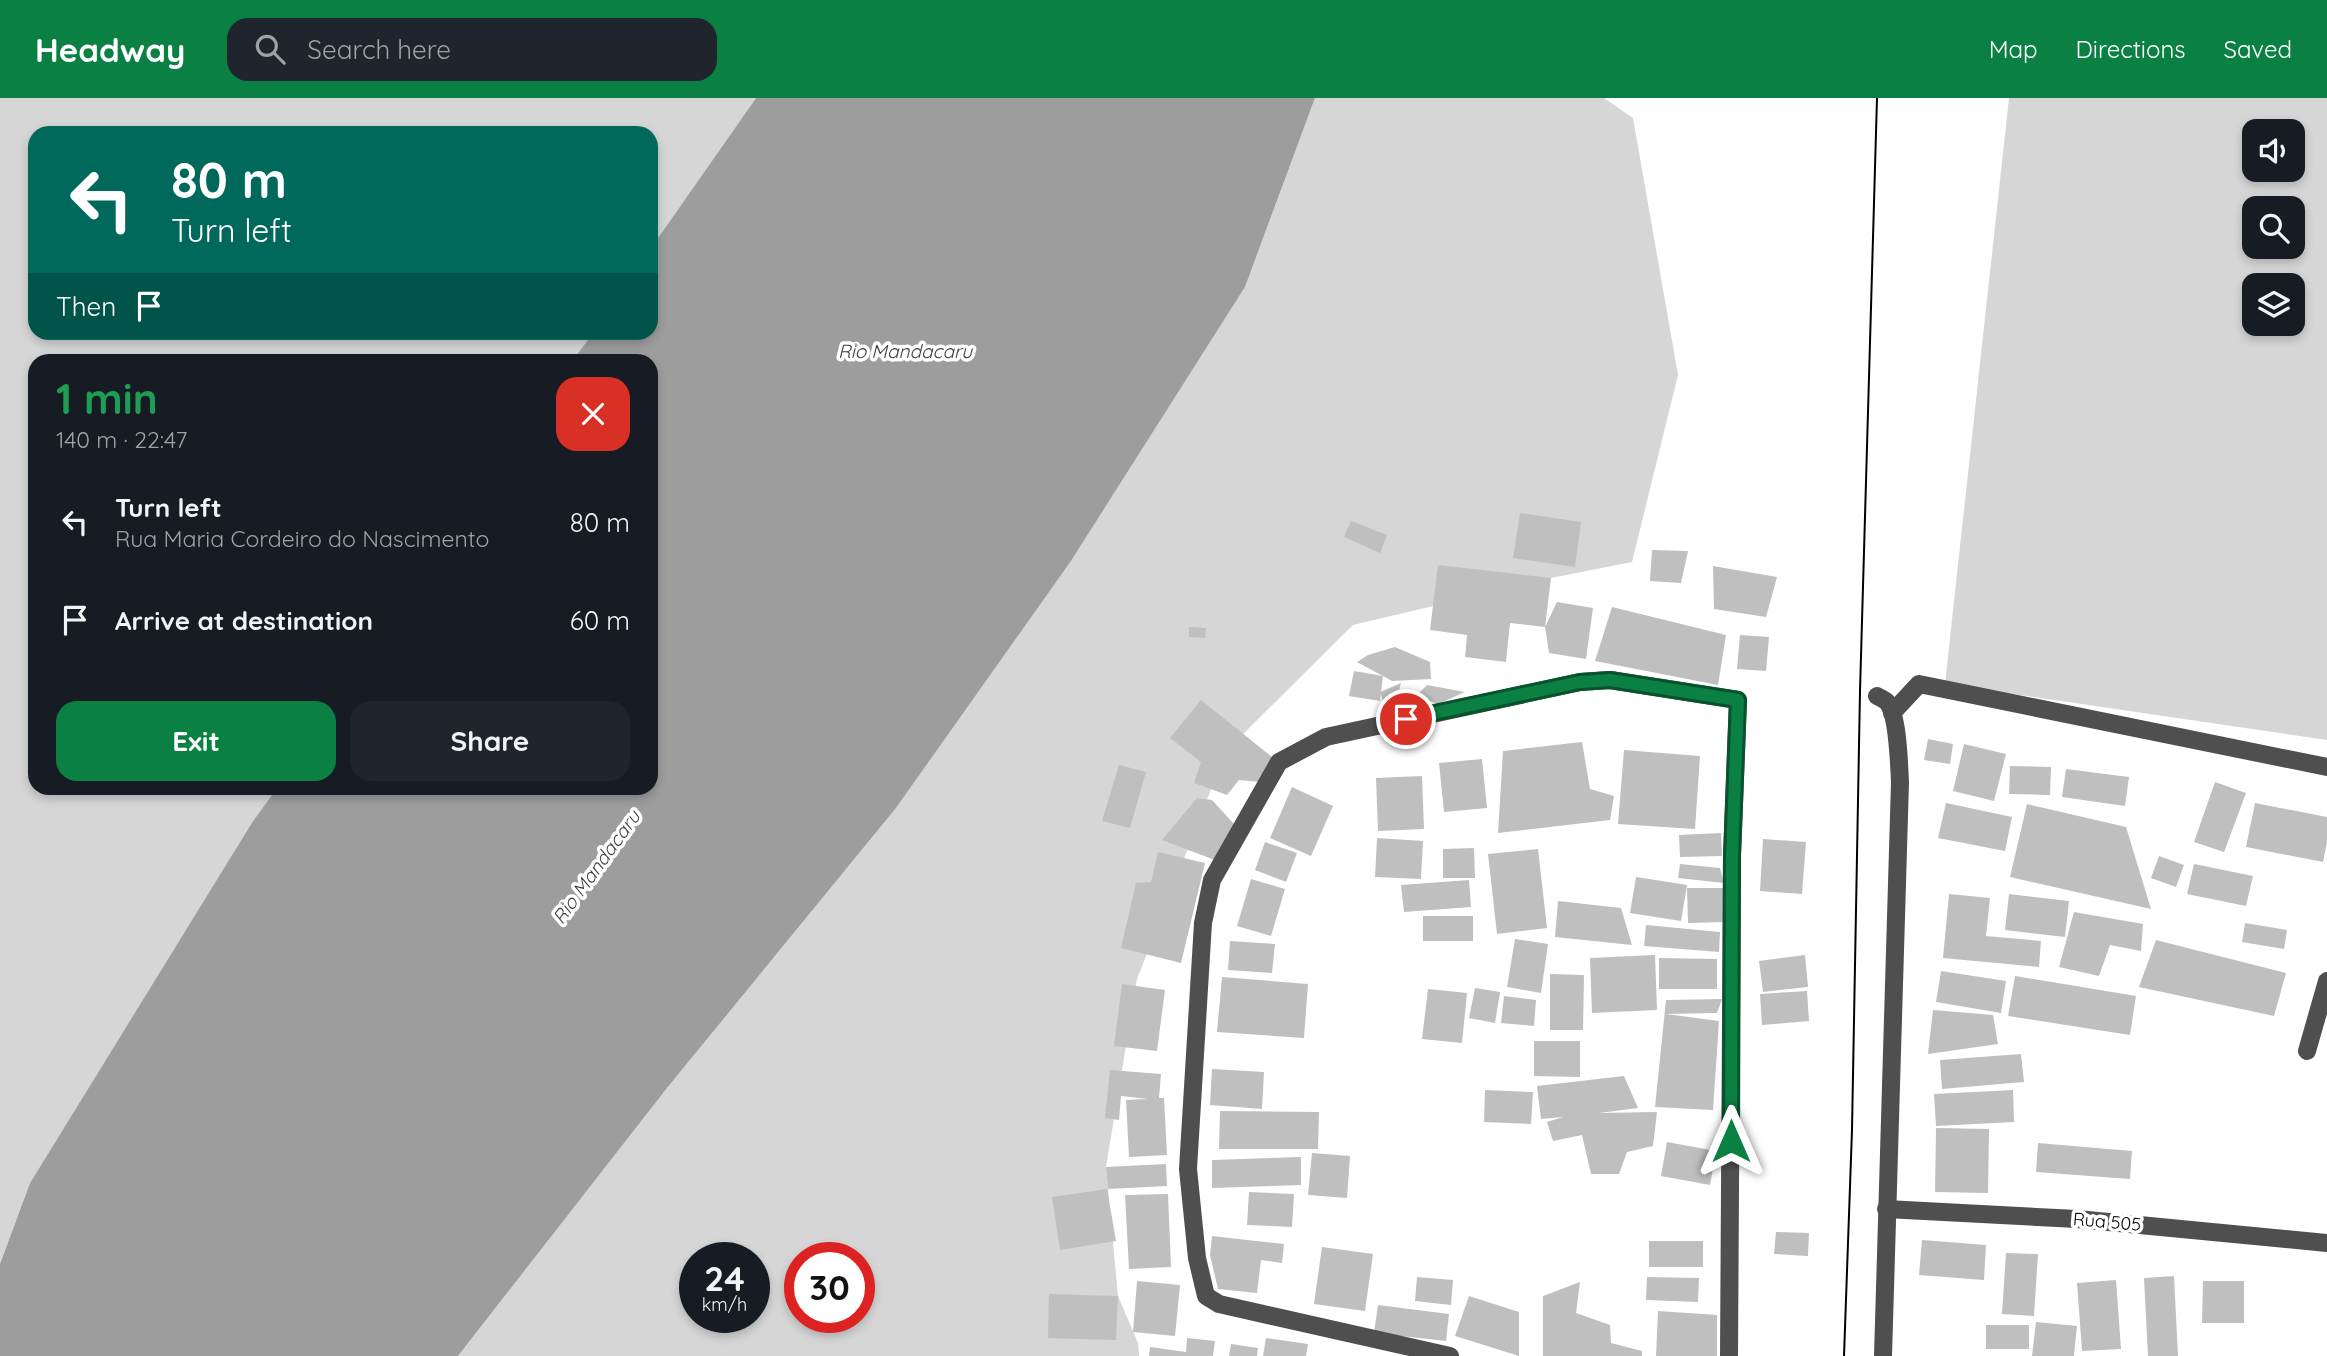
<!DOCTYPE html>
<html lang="en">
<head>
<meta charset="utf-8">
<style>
  :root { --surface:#171b24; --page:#20242c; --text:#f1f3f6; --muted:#9ea1a6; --accent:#0b8043 }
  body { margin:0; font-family:Quicksand,sans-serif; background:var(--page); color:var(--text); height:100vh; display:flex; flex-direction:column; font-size:26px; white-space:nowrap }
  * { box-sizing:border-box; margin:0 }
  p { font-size:23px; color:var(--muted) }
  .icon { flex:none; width:38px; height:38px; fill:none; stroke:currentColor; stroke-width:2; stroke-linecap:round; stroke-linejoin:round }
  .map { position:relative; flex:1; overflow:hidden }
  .details { position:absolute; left:28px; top:256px; width:630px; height:441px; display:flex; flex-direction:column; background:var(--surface); border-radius:21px; box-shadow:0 4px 10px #0003 }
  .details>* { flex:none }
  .hud { position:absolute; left:28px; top:28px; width:630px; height:214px; border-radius:21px; box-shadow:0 4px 10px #0003; background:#00695c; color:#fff; overflow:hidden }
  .tools { position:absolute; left:2242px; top:21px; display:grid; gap:14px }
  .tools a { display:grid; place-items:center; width:63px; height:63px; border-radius:14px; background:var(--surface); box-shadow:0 4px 10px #0003; font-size:35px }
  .speed { position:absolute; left:679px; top:1144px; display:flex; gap:14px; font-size:35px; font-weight:700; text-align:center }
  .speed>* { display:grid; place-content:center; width:91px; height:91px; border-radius:50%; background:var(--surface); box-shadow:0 4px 10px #0003; line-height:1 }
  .speed small { font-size:18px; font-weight:400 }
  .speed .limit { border:10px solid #d22; background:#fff; color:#111 }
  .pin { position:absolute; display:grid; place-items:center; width:60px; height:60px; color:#fff; margin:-30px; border:4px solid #fff; border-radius:50%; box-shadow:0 2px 7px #0007 }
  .me { position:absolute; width:77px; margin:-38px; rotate:0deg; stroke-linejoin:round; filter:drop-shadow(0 0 5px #0008) }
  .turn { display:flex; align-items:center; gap:24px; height:147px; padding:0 28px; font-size:32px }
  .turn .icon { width:91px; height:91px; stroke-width:2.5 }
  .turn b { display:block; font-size:49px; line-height:60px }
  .then { display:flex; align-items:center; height:66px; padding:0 28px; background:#0003; gap:14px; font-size:26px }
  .round { display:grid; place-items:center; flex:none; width:74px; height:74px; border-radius:21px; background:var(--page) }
  .head { display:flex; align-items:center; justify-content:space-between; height:119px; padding:0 28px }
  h1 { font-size:42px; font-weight:700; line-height:52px; color:#1e9e55 }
  .primary-button { display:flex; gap:14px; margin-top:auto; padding:14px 28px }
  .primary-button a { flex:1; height:80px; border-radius:21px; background:var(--accent); color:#fff; font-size:28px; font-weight:700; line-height:80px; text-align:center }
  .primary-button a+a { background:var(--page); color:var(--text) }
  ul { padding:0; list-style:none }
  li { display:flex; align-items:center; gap:21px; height:98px; padding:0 28px }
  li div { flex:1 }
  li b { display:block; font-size:26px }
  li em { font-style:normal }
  header { display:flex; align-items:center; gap:42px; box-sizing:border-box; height:98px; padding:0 35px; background:var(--accent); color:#fff }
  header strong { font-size:33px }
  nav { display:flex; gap:38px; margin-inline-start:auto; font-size:24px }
  .search { width:490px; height:63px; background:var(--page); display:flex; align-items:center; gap:18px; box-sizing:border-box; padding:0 24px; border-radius:21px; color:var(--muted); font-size:26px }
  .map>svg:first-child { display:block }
  .green { fill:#d6d6d6; fill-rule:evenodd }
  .water { fill:#9d9d9d }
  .building { fill:#bfbfbf }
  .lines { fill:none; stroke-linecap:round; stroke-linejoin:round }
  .minor { stroke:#4f4f4f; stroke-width:18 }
  .tram { stroke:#000; stroke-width:2 }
  .route-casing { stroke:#07532c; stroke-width:18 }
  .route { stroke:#0b8043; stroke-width:12 }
  .labels { text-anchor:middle; stroke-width:7; stroke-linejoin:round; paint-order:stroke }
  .street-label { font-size:18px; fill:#000; stroke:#fff }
  .water-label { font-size:19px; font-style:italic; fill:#3e3e3e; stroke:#fff }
</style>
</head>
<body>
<header>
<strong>Headway</strong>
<div class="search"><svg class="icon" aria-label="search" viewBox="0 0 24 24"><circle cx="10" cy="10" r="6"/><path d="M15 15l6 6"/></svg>Search here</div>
<nav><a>Map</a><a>Directions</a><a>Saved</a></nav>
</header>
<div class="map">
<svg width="2327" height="1258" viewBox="0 0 2327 1258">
  <rect width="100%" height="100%" fill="#fff"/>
  <g class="green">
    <polygon points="0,0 756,0 651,150 651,35 35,35 35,234 593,235 573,262 35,262 35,690 277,690 253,723 30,1085 0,1166"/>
    <path d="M1315 0H1604L1633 20 1678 277 1632 464 1551 480 1353 527 1226 653 1137 881 1106 1069 1118 1198 1138 1245 1139 1258H458L667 990 896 710 1071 463 1245 189ZM695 1160H754V1220H695ZM800 1160H859V1220H800Z"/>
    <path d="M2009 0H2327V642L1945 586ZM2254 33H2292V72H2254ZM2254 110H2292V149H2254ZM2254 187H2292V226H2254Z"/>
  </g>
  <polygon class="water" points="756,0 1315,0 1245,189 1071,463 896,710 667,990 458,1258 0,1258 0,1166 30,1085 253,723 277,690 651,690 651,262 573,262 593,235 651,234 651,150"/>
  <g class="building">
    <polygon points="1520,415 1581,424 1575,469 1513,460"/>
    <polygon points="1351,423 1387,437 1380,455 1344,439"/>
    <polygon points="1652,452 1688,453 1681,485 1650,483"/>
    <polygon points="1438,467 1551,480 1545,529 1557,504 1593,510 1586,561 1549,555 1545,529 1510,525 1506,564 1465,559 1467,537 1430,532"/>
    <polygon points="1713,468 1777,479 1766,519 1714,511"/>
    <polygon points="1612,509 1726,537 1718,587 1595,563"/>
    <polygon points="1189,529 1206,530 1205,540 1189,539"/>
    <polygon points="1740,537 1769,539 1766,573 1737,571"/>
    <polygon points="1395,549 1430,564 1431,581 1392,583 1383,578 1380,603 1349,598 1354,573 1383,578 1357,564 1368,557"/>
    <polygon points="1401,585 1396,606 1383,603 1380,594"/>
    <polygon points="1427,587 1465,594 1438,606 1416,598"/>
    <polygon points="1201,602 1277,663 1260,684 1239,682 1227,697 1194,685 1201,664 1170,640"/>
    <polygon points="1928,641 1953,646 1950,666 1924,662"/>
    <polygon points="1582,644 1590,691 1614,698 1610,722 1498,735 1503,653"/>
    <polygon points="1964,646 2006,656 1994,703 1953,693"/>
    <polygon points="1624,652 1700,658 1695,731 1618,726"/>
    <polygon points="1482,661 1487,710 1444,714 1439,665"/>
    <polygon points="1119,667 1146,674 1130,730 1102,723"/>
    <polygon points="2010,668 2051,669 2050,697 2009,696"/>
    <polygon points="2066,671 2129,679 2125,708 2062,699"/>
    <polygon points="1422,678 1424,731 1378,733 1376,680"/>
    <polygon points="2215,684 2246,695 2224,754 2194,744"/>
    <polygon points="1292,689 1333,708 1311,758 1270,740"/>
    <polygon points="1197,700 1212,702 1234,726 1220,764 1162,742"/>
    <polygon points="1946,705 2012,719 2005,753 1938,740"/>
    <polygon points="2255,705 2327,719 2327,744 2323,764 2246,749"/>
    <polygon points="2027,706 2126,729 2151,811 2010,779"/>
    <polygon points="1721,735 1722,758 1680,759 1679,737"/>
    <polygon points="1377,740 1423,743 1421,781 1375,779"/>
    <polygon points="1763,741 1806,744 1802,796 1760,793"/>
    <polygon points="1265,744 1297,755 1286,784 1255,772"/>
    <polygon points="1474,750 1475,780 1443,780 1443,751"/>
    <polygon points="1538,751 1547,830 1497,836 1488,756"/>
    <polygon points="1158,754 1205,765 1181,865 1121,850 1136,785 1151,784"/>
    <polygon points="2159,758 2184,767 2176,789 2151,780"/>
    <polygon points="1680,766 1720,770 1724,785 1678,780"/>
    <polygon points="2194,766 2253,778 2246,808 2187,796"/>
    <polygon points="1636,779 1687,787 1681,823 1630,815"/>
    <polygon points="1251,781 1285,791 1271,838 1237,828"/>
    <polygon points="1469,782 1471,809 1404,814 1401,787"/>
    <polygon points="1687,790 1724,790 1724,824 1688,825"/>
    <polygon points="1949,796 1990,800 1986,838 2041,843 2039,869 1943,860"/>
    <polygon points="2009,796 2069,803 2065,839 2005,832"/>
    <polygon points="1558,803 1621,810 1632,847 1555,839"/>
    <polygon points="2074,814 2143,826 2141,853 2110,847 2099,878 2059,869"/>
    <rect x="1423" y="818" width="50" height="25"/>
    <polygon points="2245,825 2287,832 2284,851 2242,844"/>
    <polygon points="1646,827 1720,834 1719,854 1644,848"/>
    <polygon points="1515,841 1548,846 1541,895 1507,889"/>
    <polygon points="2156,842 2286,875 2274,918 2139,889"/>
    <polygon points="1230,843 1275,846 1272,875 1228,872"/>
    <polygon points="1655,857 1657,912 1592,915 1590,860"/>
    <polygon points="1805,857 1808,889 1763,894 1759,863"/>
    <polygon points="1659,860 1717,861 1717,891 1659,891"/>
    <polygon points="1941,873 2006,883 2001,915 1936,904"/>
    <polygon points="1550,876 1584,877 1583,932 1550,932"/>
    <polygon points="2015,878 2136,898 2130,937 2008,918"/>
    <polygon points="1222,879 1308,886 1304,940 1217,934"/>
    <polygon points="1122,886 1165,892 1157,953 1114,948"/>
    <polygon points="1475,890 1500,894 1495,925 1469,920"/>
    <polygon points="1428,891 1467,895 1462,945 1422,941"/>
    <polygon points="1807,893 1809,923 1762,927 1760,896"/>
    <polygon points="1504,898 1536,902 1534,928 1501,925"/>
    <polygon points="1722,901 1717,915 1666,916 1719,923 1713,1012 1655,1009 1666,902"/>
    <polygon points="1933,912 1993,917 1998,946 1928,956"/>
    <polygon points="1534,943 1580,943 1580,979 1534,978"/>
    <polygon points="2021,956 2024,984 1942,991 1940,962"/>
    <polygon points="1212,971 1264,974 1262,1011 1210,1007"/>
    <polygon points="1110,972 1161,976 1159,1000 1164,1000 1167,1057 1129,1059 1126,1002 1148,1001 1121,998 1119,1022 1105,1020"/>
    <polygon points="1624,978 1638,1010 1599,1015 1657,1014 1653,1048 1627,1054 1619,1076 1591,1076 1582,1037 1553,1043 1547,1024 1563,1019 1541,1021 1537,988"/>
    <polygon points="1485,992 1533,994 1531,1026 1484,1024"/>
    <polygon points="2013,992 2014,1024 1936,1028 1934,996"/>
    <polygon points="1220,1013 1319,1014 1318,1051 1219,1051"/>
    <polygon points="1936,1030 1989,1031 1988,1095 1935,1094"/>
    <polygon points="1667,1044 1716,1053 1710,1087 1661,1078"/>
    <polygon points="2038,1045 2132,1053 2130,1081 2036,1074"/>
    <polygon points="1312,1055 1350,1058 1347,1100 1308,1097"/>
    <polygon points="1301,1059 1301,1087 1212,1090 1212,1062"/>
    <polygon points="1166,1066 1167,1088 1108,1091 1106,1069"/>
    <polygon points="1107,1091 1116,1143 1060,1152 1052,1099"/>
    <polygon points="1249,1094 1294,1096 1292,1129 1247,1127"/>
    <polygon points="1168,1096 1171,1169 1129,1171 1125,1097"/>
    <polygon points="1776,1134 1809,1135 1808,1158 1774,1156"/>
    <polygon points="1212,1138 1284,1146 1282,1165 1261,1162 1257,1195 1218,1191 1210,1157"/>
    <polygon points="1922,1142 1986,1147 1984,1182 1919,1177"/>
    <rect x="1649" y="1143" width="54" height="26"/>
    <polygon points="1322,1149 1373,1156 1365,1213 1314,1206"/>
    <polygon points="2006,1155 2038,1156 2034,1218 2002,1216"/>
    <polygon points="2174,1178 2178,1258 2148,1258 2144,1180"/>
    <polygon points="1417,1179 1453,1182 1451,1207 1415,1203"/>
    <polygon points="1647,1179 1699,1180 1698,1204 1646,1202"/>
    <polygon points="2116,1182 2121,1251 2082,1253 2077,1185"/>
    <polygon points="1137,1183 1180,1187 1175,1238 1133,1234"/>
    <polygon points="2203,1183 2244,1183 2244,1225 2202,1225"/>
    <polygon points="1580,1184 1576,1215 1610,1227 1611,1245 1642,1253 1642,1258 1543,1258 1543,1198"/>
    <polygon points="1049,1196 1118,1198 1116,1242 1048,1240"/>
    <polygon points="1469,1198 1519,1214 1519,1258 1455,1238"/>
    <polygon points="1378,1207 1449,1216 1446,1243 1374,1235"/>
    <polygon points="1658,1213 1717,1217 1717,1258 1656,1258"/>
    <polygon points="2036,1224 2077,1228 2074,1258 2032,1258"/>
    <rect x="1986" y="1227" width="43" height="24"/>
    <polygon points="1187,1240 1215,1243 1213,1258 1149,1258 1150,1249 1186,1254"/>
    <polygon points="1266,1240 1308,1246 1306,1258 1263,1258"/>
    <polygon points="1231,1246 1258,1250 1257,1258 1229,1258"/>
  </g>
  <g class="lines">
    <g class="minor">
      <path d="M1877 598C1879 599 1886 603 1887 604 1898 616 1899 666 1900 684L1883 1258"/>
      <polyline points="1892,615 1919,586 2327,669"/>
      <polyline points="2307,953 2327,883"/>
      <polyline points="1886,1111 2077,1121 2327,1145"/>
      <polyline points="1450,1258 1219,1206 1206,1198 1197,1160 1188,1071 1203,825 1212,782 1279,664 1326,639 1580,584 1610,582 1738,602 1732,758 1729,1258"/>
    </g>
    <polyline class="tram" points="1844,1258 1852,1032 1860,593 1877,0"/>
  </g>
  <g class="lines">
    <g class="route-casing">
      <polyline id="route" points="1406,621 1580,584 1610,582 1738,602 1732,758 1731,1043"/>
    </g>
    <use href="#route" class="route"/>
  </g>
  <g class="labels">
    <g class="street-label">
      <text transform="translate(2107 1124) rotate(5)" y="6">Rua 505</text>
    </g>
    <g class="water-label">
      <text x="905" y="260">Rio Mandacaru</text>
      <text transform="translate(596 769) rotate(-54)" y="7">Rio Mandacaru</text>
    </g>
  </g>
</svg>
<div class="tools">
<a><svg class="icon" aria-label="sound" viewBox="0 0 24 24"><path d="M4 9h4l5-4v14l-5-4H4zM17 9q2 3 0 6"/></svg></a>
<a><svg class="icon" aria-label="search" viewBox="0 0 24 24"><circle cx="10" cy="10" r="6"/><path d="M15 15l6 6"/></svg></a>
<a><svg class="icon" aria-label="layers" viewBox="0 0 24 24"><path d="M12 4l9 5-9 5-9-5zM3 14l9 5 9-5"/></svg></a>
</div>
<div class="speed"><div>24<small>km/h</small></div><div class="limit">30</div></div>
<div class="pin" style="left:1406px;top:621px;background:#d93025"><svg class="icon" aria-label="arrive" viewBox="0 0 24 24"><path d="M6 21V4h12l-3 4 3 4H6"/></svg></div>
<svg class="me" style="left:1731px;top:1043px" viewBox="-20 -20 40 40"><path d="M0-17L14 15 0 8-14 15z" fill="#0b8043" stroke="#fff" stroke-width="4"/></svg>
<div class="hud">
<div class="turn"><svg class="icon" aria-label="left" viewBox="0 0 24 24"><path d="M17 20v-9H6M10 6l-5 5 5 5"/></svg><div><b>80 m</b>Turn left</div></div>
<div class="then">Then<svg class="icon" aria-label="arrive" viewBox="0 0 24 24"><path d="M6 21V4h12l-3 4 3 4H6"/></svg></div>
</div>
<section class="details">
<div class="head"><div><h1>1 min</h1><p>140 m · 22:47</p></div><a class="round" style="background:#d93025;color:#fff"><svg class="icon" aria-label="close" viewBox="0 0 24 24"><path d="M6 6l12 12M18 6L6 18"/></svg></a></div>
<ul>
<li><svg class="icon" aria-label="left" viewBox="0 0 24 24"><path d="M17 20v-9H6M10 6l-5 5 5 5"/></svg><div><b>Turn left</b><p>Rua Maria Cordeiro do Nascimento</p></div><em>80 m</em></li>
<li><svg class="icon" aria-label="arrive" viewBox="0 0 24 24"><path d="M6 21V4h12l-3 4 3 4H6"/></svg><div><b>Arrive at destination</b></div><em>60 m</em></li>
</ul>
<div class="primary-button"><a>Exit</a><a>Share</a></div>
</section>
</div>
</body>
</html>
